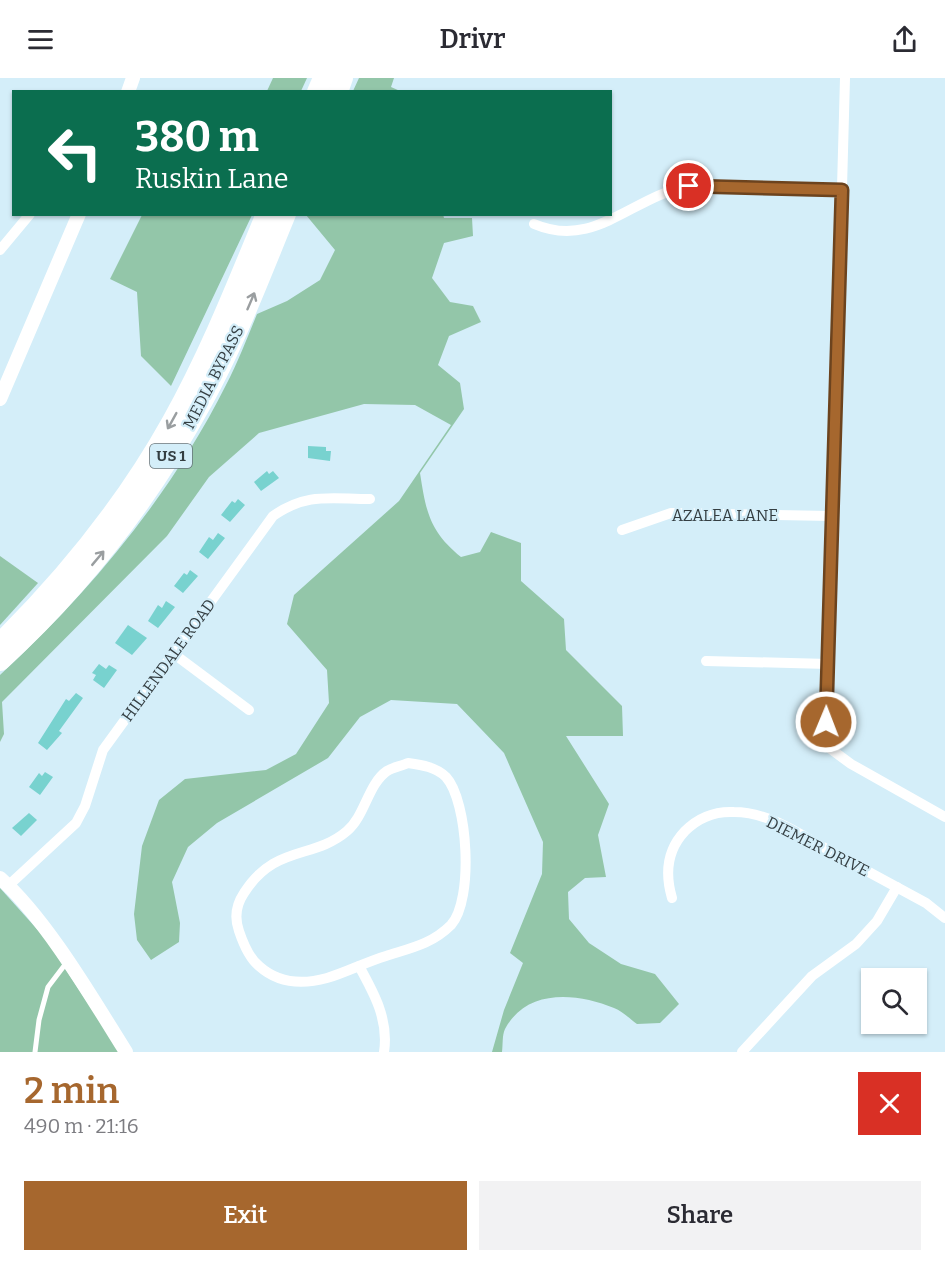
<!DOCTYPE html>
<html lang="en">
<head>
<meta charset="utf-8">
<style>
  :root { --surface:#fff; --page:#f2f2f3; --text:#2b2b33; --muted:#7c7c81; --accent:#a6672e }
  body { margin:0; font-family:Bitter,serif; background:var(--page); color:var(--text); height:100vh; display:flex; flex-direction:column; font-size:22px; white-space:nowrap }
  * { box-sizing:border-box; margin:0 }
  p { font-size:20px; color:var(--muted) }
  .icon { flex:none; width:33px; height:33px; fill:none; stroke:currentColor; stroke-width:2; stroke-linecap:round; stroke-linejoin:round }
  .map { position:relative; height:974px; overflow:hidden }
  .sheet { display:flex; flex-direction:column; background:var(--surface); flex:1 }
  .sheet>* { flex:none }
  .banner { position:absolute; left:12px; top:12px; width:600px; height:126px; border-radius:0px; box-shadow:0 2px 4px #0004; background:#0b6e4f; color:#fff; overflow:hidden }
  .buttons { position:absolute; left:861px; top:890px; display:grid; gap:12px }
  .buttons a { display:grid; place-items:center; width:66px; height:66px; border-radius:0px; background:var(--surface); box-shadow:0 2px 4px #0004; font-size:30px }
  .pin { position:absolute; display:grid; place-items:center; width:51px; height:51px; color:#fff; margin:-26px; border:3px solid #fff; border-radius:50%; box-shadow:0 2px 6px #0007 }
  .me { position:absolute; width:66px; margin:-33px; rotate:1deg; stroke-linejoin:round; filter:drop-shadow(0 0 4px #0008) }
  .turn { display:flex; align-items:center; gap:21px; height:126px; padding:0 24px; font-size:27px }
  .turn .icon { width:78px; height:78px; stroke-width:2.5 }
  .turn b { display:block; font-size:42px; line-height:51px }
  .round { display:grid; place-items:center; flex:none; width:63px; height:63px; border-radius:0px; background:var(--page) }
  .headline { display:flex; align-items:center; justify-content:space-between; height:102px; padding:0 24px }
  h1 { font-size:36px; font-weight:600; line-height:45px; color:var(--accent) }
  .cta { display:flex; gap:12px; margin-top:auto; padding:12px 24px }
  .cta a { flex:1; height:69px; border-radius:0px; background:var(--accent); color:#fff; font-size:24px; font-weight:600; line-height:69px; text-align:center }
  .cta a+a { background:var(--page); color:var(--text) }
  header { display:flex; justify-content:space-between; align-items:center; height:78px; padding:0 24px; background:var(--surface); font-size:27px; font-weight:600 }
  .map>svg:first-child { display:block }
  .green { fill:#93c6a9 }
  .building { fill:#78d2cf }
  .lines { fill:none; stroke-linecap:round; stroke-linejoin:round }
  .service { stroke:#fff; stroke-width:5 }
  .minor { stroke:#fff; stroke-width:10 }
  .tertiary { stroke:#fff; stroke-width:14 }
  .motorway { stroke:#fff; stroke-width:20 }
  .oneway { stroke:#9a9ea0 }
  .route-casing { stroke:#6c431e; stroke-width:15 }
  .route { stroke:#a6672e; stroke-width:10 }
  .labels { text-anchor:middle; stroke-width:4.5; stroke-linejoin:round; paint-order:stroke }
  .shield { fill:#d4eef9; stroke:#647379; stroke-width:1.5 }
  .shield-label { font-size:15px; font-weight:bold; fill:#343e42 }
  .street-label { font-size:16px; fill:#343e42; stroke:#d4eef9 }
</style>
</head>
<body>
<header><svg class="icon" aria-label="menu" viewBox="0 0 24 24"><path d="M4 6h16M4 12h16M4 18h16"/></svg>Drivr<svg class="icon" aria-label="share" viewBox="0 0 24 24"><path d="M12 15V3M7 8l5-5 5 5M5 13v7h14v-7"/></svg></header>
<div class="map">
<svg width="945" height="974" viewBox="0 0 945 974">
  <rect width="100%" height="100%" fill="#d4eef9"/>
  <g class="green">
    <polygon points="273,0 307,0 301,13 267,13"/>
    <polygon points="359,0 394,0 391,9 400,13 353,13"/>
    <path d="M443 136 444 140H472L473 158 444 165 432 200 450 224 473 228 481 244 449 258 438 287 460 305 464 331 420 395C426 433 429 453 461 479L480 474 491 454 521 465V503L564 541 566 572 622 628 623 658H566L609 726 598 757 606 799 585 800 568 814 569 841 589 865 621 886 655 896 679 926 660 945 637 946C630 941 622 933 614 930 577 915 527 910 505 951 502 957 503 967 502 974H492L504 932 523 885 510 875 542 796 543 764 504 675 457 626 391 622 360 639 328 680 217 745 188 769 172 804 180 845 179 864 151 882 137 862 134 836 142 768 159 722 185 701 266 692 296 676 329 625 327 592 287 546 294 517 399 423 451 347 415 327 364 326 259 355 209 399 167 458 2 624 4 656 0 664V597C90 514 171 417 226 307 238 284 247 260 257 236L287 223 320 202 335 172 306 137Z"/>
    <polygon points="142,137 252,137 171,308 141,278 137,214 110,201"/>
    <polygon points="0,478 38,505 0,547"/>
    <polygon points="0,810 45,860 120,974 0,974"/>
  </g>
  <g class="building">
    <polygon points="308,368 326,369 326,373 331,373 330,383 308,380"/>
    <polygon points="267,393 269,396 273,393 279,400 261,413 254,404"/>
    <polygon points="238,421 245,427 230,444 221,437 232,423 235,425"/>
    <polygon points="218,455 225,460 208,481 199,474 209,459 213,462"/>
    <polygon points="190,492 198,498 183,515 174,508 184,495 187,497"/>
    <polygon points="166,523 175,529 158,550 148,543 158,527 162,530"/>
    <polygon points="128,547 147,560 132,577 115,565"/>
    <polygon points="99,586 106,591 109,587 117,592 104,610 93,602 96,597 92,595"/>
    <polygon points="76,615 83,620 59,653 62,655 47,672 38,665 66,621 69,623"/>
    <polygon points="45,694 53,699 40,717 29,709 39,695 42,698"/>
    <polygon points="29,735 37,742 21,758 12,750"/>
  </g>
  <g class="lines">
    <polyline class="service" points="35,974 39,942 48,909 67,884"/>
    <g class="minor">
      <polyline points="845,0 827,658 828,669 851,686 945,739"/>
      <path d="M534 146C595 172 632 118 689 108L842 112"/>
      <polyline points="0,172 30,136"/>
      <polyline points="622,452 671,435 831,438"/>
      <polyline points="174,576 249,632"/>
      <polyline points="706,583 829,586"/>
      <path d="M408 685C422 687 436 689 446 699 468 723 474 822 451 847 432 866 411 870 386 878 366 884 347 894 327 900 302 907 278 905 259 888 249 880 243 865 239 853 234 839 236 827 244 815 275 766 313 782 347 753 365 738 368 706 387 693 393 689 402 688 408 685Z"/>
      <path d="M9 807 76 745 85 728 103 672 273 438C307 414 331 421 370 421"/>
      <path d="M672 820C665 796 666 773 685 753 698 740 715 733 734 734 769 734 801 757 830 773 862 790 894 808 926 825L945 840"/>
      <path d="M359 888C374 915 389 942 384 974"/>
      <polyline points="742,974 812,898 856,866 877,843 897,809"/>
    </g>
    <g class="tertiary">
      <polyline points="128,14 133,0"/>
      <polyline points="0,321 79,136"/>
      <path d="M0 800C47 842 92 920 126 974"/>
    </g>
    <g class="motorway">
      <polyline points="317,14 323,0"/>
      <polyline points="338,14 343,0"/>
      <path d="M3 562C69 496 127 424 172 343 209 277 237 206 266 136"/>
      <path d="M0 583C82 508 150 420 203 323 236 263 260 199 286 136"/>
    </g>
  </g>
  <defs><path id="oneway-shaft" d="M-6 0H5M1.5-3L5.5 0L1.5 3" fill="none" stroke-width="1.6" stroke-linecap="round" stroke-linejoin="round" transform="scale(1.5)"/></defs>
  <g class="oneway">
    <use href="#oneway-shaft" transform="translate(251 223) rotate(-67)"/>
    <use href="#oneway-shaft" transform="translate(172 343) rotate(119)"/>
    <use href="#oneway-shaft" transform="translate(98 480) rotate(-50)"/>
  </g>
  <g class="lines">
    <g class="route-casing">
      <polyline id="route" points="689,108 842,112 826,644"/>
    </g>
    <use href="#route" class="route"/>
  </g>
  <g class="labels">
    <rect class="shield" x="150" y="366" width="42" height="24" rx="4.5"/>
    <g class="shield-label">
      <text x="171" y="383">US 1</text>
    </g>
    <g class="street-label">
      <text transform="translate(213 299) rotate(-63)" y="6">MEDIA BYPASS</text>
      <text x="725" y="443">AZALEA LANE</text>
      <text transform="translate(168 582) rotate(-54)" y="6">HILLENDALE ROAD</text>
      <text transform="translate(818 768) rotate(27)" y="6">DIEMER DRIVE</text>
    </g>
  </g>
</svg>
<div class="buttons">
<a><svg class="icon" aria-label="search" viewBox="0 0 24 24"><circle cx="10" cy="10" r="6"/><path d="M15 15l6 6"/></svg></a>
</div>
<div class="pin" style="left:689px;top:108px;background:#d93025"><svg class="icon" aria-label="arrive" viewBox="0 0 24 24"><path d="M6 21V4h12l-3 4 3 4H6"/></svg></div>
<svg class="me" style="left:826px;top:644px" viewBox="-20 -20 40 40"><circle r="17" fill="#a6672e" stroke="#fff" stroke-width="3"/><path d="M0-11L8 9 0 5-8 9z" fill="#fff"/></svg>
<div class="banner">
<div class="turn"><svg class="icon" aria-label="left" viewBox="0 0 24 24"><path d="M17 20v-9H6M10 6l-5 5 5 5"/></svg><div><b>380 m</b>Ruskin Lane</div></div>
</div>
</div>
<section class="sheet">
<div class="headline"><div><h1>2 min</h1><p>490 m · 21:16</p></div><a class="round" style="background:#d93025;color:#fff"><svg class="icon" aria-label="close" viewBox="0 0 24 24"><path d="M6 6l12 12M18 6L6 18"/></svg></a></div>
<div class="cta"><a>Exit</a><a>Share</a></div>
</section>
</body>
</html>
